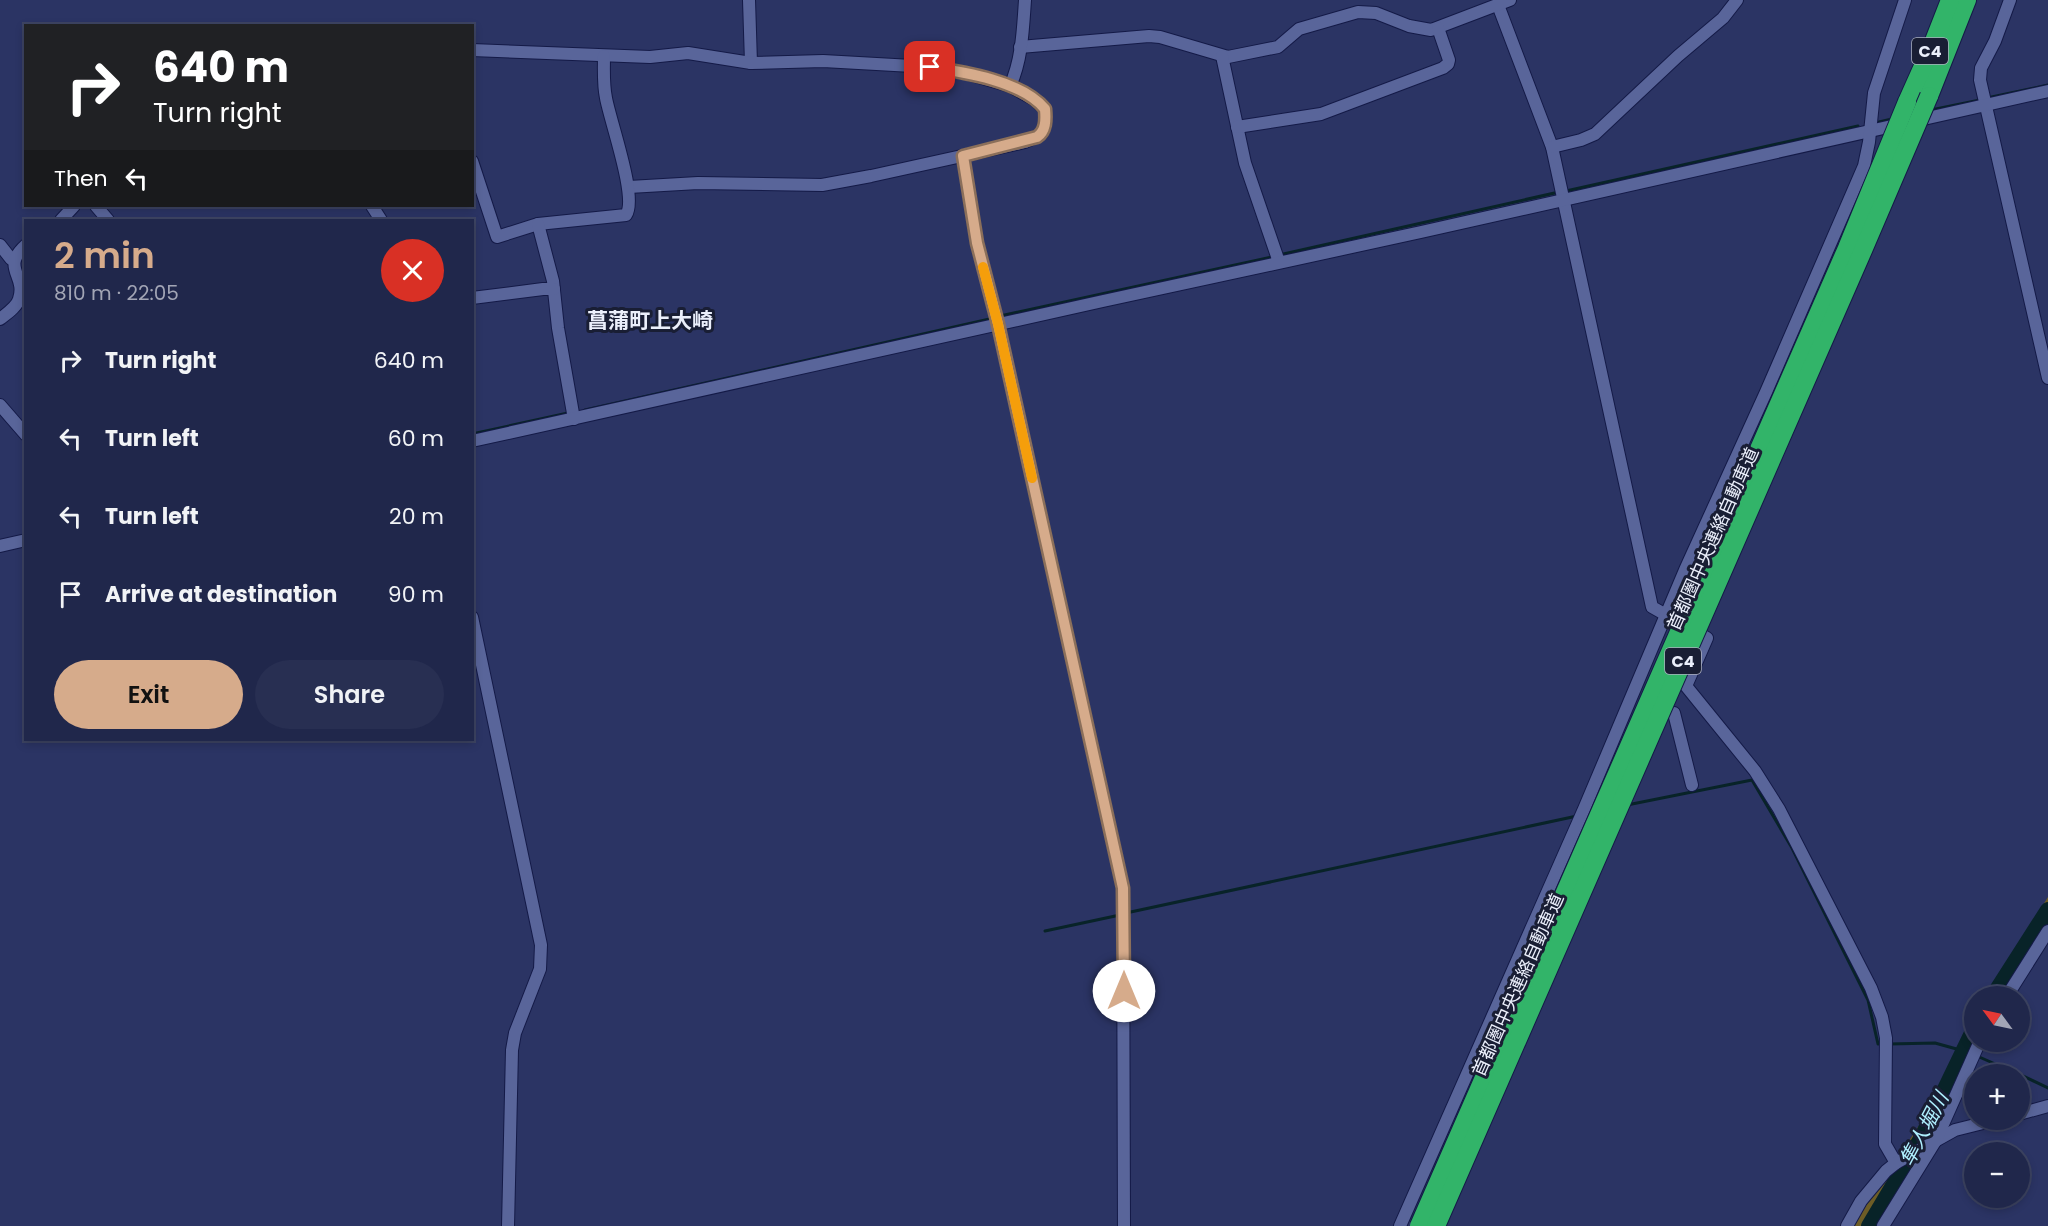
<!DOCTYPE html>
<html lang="en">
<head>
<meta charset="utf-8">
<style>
  :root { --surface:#20274b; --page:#282f52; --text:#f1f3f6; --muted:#a2a5b5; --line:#3d4463; --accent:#d6ab8b }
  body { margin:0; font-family:Poppins,"Noto Sans JP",sans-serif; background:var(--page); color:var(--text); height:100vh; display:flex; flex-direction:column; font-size:22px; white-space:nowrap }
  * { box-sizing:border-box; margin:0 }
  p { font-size:20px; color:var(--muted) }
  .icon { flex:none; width:33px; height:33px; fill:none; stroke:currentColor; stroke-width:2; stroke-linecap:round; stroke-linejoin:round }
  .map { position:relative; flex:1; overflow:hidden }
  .panel { position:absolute; left:24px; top:219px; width:450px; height:522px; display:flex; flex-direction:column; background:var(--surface); border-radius:0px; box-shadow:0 3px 9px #0003,0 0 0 2px var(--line) }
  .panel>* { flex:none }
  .guide { position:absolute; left:24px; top:24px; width:450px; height:183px; border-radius:0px; box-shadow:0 3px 9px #0003,0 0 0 2px var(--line); background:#202124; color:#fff; overflow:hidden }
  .needle { width:39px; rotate:303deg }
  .buttons { position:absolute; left:1964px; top:986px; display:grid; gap:12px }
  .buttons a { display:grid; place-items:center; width:66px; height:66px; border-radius:50%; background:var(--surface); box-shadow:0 3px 9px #0003,0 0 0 2px var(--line); font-size:30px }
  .pin { position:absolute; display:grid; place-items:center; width:51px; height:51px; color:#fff; margin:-26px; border-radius:12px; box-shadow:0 3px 9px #0006 }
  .me { position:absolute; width:66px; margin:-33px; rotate:0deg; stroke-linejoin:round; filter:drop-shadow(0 0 4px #0008) }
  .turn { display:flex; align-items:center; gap:21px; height:126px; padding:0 30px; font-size:27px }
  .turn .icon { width:78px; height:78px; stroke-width:2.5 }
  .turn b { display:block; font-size:42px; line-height:51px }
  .then { display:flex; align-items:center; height:57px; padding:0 30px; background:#0003; gap:12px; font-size:22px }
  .round { display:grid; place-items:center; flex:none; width:63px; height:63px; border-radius:32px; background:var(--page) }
  .summary { display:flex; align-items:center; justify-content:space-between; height:102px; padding:0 30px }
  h1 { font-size:36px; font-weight:600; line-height:45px; color:var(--accent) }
  .button { display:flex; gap:12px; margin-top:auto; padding:12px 30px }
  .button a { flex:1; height:69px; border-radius:36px; background:var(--accent); color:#111; font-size:24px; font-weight:600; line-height:69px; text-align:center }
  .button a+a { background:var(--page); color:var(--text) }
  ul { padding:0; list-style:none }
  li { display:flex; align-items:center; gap:18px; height:78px; padding:0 30px }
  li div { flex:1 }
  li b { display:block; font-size:22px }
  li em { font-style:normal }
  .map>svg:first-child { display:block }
  .grass { fill:#6d5d26 }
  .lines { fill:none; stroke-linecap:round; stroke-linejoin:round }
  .stream { stroke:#082328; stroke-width:3 }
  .river { stroke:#082328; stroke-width:16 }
  .minor-casing { stroke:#141a47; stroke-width:14 }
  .highway-casing { stroke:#141a47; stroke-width:20 }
  .minor { stroke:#59659a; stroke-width:12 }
  .highway { stroke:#32b469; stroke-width:18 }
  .highway-bridge-casing { stroke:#141a47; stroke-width:20; stroke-linecap:butt }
  .highway-bridge { stroke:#32b469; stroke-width:18 }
  .route-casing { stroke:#8b6f5a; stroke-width:15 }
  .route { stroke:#d6ab8b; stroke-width:10 }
  .slow { stroke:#f59e0b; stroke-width:10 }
  .labels { text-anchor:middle; stroke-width:6; stroke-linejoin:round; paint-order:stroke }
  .shield { fill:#191e34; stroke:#acb0bf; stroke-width:1.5 }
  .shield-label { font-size:16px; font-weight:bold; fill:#ebeffb }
  .street-label { font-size:18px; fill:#ebeffb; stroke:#191e34 }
  .water-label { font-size:20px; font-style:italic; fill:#aff0ff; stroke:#191e34 }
  .quarter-label { font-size:21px; font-weight:bold; fill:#ebeffb; stroke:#191e34 }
</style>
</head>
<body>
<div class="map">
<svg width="2048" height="1226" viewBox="0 0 2048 1226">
  <rect width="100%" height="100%" fill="#2b3464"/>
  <g class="grass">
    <polygon points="2048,897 2048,907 1991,996 1986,996"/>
    <polygon points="2048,915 2048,924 2001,996 1996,996"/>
    <polygon points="1974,1016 1974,1024 1917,1140 1907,1144 1923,1119"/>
    <polygon points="1974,1035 1974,1041 1938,1124 1932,1134 1925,1135"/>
    <polygon points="1912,1168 1877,1226 1873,1226 1905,1171"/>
    <path d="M1897 1174 1866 1226H1852C1862 1207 1876 1182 1897 1174Z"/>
  </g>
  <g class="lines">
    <g class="stream">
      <polyline points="1987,98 2048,85"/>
      <polyline points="1931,110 1980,100"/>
      <polyline points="1879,122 1892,119"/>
      <polyline points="1566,191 1858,126"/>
      <polyline points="1279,255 1559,192"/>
      <polyline points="1000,316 1272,257"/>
      <polyline points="585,410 994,318"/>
      <polyline points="472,434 568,413"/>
      <polyline points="1627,805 1752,780 1792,848 1868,1000 1878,1044 1882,1044"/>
      <polyline points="1126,913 1577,816"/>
      <polyline points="1045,931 1120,915"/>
      <polyline points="1889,1044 1935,1043 1971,1053"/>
      <polyline points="1977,1056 2018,1074"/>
      <polyline points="2019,1074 2048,1088"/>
    </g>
    <g class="river">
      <polyline points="1993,996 2048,910"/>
      <polyline points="1869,1226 1922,1137 1974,1029"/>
    </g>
    <g class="minor-casing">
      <g id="minor">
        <polyline points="749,0 751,63"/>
        <polyline points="2010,0 1995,41 1981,68 1980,80 2048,378"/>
        <polyline points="1498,5 1552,147 1652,607 1707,638 1686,686 1755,771 1779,809 1871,988 1882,1017 1886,1038 1885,1144 1896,1163"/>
        <polyline points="1020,47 1149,36 1160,37 1228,57 1278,47 1299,29 1358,12 1376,13 1409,26 1431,30 1510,0"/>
        <path d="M472 50 650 57 688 53 751 63 823 61 930 67 965 73 1010 86 1035 100 1045 109C1047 130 1044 135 1025 142L871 176 822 185 698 183 629 187"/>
        <polyline points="1222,56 1245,163 1279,262"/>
        <path d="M1010 86C1022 60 1023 29 1025 0"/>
        <polyline points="1237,127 1321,114 1443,68 1448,64 1449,60 1438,28"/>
        <polyline points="1552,147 1581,140 1595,134 1678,56 1723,18 1737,0"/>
        <polyline points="963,156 977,243 998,324 1123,888 1124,1226"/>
        <path d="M472 161 497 237 538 224 626 215C638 198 610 121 606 98 603 84 604 69 604 56"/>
        <polyline points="96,206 108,220"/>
        <polyline points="372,206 381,220"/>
        <polyline points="61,220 74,206"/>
        <polyline points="538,224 553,281 558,328 574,419"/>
        <polyline points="0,245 11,259"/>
        <polyline points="472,298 543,289 554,289"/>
        <path d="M0 319C6 314 17 307 19 299 27 275 0 268 26 245"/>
        <polyline points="0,405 26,435"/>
        <polyline points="472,441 1103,301 1421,232 2048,91"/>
        <polyline points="0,546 26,540"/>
        <polyline points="472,617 541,945 540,969 515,1033 512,1050 508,1226"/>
        <polyline points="1674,713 1692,785"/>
        <polyline points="2007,996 2048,931"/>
        <polyline points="2019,1114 2048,1106"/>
        <polyline points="1400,1226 1584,809 1685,570 1766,392 1864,166 1869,142 1874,93 1905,0"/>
        <polyline points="1847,1226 1861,1201 1886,1171 1896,1163 1955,1130 1999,1119"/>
        <polyline points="1883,1226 1936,1140 1980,1041"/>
      </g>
    </g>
    <g class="highway-casing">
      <g id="highway">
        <polyline points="1929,96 1967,0"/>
        <polyline points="1907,102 1932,46 1950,0"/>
      </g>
    </g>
    <use href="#minor" class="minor"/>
    <use href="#highway" class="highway"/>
    <g class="highway-bridge-casing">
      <g id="highway-bridge">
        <polyline points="1419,1226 1847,248 1907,102"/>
        <polyline points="1436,1226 1861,255 1929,96"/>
      </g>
    </g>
    <use href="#highway-bridge" class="highway-bridge"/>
  </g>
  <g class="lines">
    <g class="route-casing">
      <path id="route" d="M930 67C964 72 1022 81 1045 109 1046 120 1046 131 1037 137L963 156 977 243 998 324 1123 888 1124 991"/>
    </g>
    <use href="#route" class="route"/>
    <polyline class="slow" points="983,267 998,324 1032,478"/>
  </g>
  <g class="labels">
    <g class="shield">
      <rect x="1912" y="38" width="36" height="26" rx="4.5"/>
      <rect x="1665" y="648" width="36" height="26" rx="4.5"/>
    </g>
    <g class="shield-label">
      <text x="1930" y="57">C4</text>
      <text x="1683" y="667">C4</text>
    </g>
    <g class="street-label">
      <text transform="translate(1713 539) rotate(-66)" y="6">首都圏中央連絡自動車道</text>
      <text transform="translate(1518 985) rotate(-66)" y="6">首都圏中央連絡自動車道</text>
    </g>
    <g class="water-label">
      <text transform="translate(1924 1129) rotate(-62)" y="7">隼人堀川</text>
    </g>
    <g class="quarter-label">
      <text x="650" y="328">菖蒲町上大崎</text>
    </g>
  </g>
</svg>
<div class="buttons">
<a><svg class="needle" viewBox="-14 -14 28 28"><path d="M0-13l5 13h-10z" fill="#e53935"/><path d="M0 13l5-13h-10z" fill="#a2a5b5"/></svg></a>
<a>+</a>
<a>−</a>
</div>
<div class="pin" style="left:930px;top:67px;background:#d93025"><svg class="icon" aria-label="arrive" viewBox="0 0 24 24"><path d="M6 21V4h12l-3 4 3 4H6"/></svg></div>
<svg class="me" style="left:1124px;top:991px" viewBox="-20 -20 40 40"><circle r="19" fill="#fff"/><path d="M0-13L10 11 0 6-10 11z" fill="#d6ab8b"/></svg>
<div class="guide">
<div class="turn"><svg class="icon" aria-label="right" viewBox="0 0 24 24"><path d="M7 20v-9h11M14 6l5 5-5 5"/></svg><div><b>640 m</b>Turn right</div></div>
<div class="then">Then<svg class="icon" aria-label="left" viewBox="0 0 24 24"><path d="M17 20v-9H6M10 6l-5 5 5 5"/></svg></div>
</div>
<section class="panel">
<div class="summary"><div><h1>2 min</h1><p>810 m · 22:05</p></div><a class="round" style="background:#d93025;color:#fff"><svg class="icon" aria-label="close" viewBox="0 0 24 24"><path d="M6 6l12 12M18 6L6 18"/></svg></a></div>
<ul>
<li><svg class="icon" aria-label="right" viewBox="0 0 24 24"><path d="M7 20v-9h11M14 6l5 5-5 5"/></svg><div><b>Turn right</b></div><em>640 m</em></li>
<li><svg class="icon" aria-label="left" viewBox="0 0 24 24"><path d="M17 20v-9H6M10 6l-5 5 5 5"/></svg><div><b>Turn left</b></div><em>60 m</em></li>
<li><svg class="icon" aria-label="left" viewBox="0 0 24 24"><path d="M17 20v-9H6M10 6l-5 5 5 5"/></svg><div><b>Turn left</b></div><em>20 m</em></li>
<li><svg class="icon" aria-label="arrive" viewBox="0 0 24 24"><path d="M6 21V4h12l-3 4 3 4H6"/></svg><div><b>Arrive at destination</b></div><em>90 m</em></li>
</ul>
<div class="button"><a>Exit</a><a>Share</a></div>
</section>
</div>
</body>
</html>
